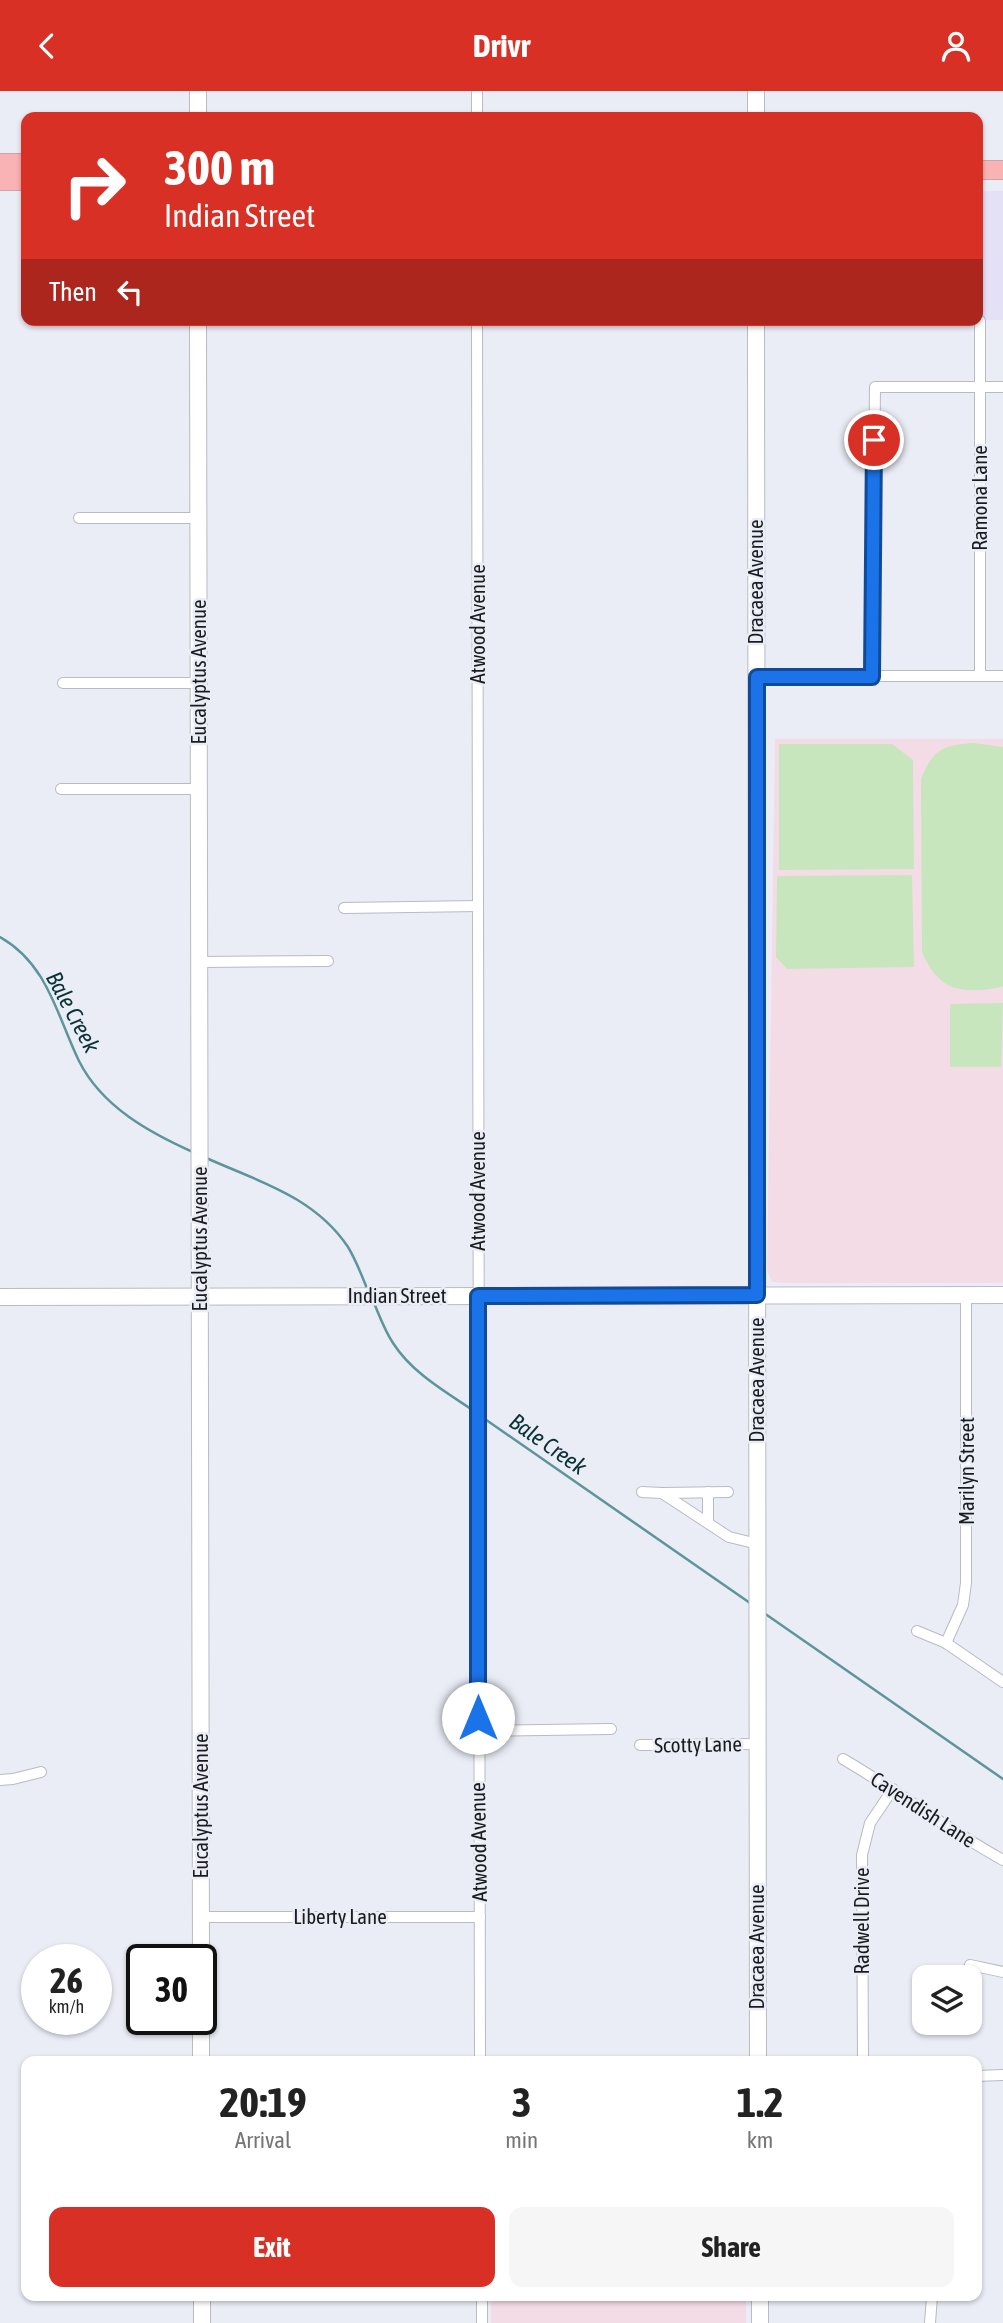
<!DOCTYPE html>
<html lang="en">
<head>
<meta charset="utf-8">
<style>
  :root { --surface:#fff; --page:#f6f6f6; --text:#222; --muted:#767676; --accent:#d93025 }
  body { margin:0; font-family:"Asap Condensed",sans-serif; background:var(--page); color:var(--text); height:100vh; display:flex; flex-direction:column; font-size:26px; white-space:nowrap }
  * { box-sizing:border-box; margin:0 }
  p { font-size:23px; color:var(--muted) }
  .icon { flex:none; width:38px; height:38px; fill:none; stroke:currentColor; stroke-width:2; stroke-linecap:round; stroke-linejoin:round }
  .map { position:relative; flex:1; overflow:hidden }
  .sheet { position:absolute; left:21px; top:1965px; width:961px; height:245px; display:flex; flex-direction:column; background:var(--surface); border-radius:14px; box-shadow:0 2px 5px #0004 }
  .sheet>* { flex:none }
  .guide { position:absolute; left:21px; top:21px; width:962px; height:214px; border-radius:14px; box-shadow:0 2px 5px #0004; background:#d93025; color:#fff; overflow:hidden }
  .fabs { position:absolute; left:912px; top:1874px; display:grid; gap:14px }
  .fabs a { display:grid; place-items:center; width:70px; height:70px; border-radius:14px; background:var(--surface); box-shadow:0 2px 5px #0004; font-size:35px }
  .speed { position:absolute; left:21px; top:1853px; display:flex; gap:14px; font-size:35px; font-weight:700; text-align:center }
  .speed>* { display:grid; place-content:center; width:91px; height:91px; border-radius:50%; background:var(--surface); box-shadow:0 2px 5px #0004; line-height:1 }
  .speed small { font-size:18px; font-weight:400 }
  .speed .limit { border:4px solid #111; border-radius:10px; background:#fff; color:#111 }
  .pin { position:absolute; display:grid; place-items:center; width:60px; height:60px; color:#fff; margin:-30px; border:4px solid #fff; border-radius:50%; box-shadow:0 2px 7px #0007 }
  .me { position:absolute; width:77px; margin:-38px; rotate:0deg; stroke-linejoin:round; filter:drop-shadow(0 0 5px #0008) }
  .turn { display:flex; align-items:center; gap:24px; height:147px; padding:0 28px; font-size:32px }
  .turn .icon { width:91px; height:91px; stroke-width:2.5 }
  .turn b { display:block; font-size:49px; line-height:60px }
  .then { display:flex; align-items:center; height:66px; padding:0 28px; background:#0003; gap:14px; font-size:26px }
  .eta { display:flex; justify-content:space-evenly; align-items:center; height:119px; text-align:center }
  .eta b { font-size:42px; font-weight:700; line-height:49px }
  .button { display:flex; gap:14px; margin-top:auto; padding:14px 28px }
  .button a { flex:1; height:80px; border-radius:14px; background:var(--accent); color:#fff; font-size:28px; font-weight:700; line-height:80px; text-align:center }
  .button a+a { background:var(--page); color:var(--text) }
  header { display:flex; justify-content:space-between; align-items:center; height:91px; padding:0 28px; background:var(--accent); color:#fff; font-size:32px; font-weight:700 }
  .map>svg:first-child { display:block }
  .commercial { fill:#e4e0f6 }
  .education { fill:#f4dce6 }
  .green { fill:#c7e6bd }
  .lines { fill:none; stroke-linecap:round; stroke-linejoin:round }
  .stream { stroke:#5d959d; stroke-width:2.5 }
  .street-casing { stroke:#b8bbc3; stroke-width:12 }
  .secondary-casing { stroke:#b8bbc3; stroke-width:18 }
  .primary-casing { stroke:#a95d61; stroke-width:19 }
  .street { stroke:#fff; stroke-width:10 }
  .secondary { stroke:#fff; stroke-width:16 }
  .primary { stroke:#fab3b5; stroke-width:18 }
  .route-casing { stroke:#114b97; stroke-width:18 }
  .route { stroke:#1a73e8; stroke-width:12 }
  .labels { text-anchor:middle; stroke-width:5; stroke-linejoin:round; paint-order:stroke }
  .street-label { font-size:21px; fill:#1a1b1f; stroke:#eaedf6 }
  .water-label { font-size:23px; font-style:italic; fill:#0a3236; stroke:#eaedf6 }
</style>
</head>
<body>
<header><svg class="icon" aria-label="back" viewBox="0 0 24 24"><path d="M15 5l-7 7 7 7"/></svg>Drivr<svg class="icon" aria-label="person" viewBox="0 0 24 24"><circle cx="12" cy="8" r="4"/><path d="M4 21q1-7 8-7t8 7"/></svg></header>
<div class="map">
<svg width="1003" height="2232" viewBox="0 0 1003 2232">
  <rect width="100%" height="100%" fill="#eaedf6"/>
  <polygon class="commercial" points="978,100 1003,100 1003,229 837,230 978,229"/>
  <g class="education">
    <polygon points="775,648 1003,648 1003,1192 786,1192 772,1191 767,1179"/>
    <rect x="491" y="2205" width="255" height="27"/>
  </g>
  <g class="green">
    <path d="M974 652 1003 656V895C988 900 961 902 946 893 935 886 927 873 922 861L921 688C933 658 943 654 974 652Z"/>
    <polygon points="779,653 892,653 913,669 914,778 779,779"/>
    <polygon points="912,784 914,876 787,878 776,866 777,785"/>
    <polygon points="1003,912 1001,976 950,976 950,913"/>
  </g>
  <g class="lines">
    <g class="stream">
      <path d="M0 846C48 873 57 925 79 970 102 1016 150 1042 195 1062"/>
      <path d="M204 1066C257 1090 314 1105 348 1156 356 1169 362 1185 368 1200"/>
      <path d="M374 1212C380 1226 385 1240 393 1252 412 1282 446 1301 474 1320"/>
      <polyline points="482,1326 750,1512"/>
      <polyline points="764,1522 1003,1688"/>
    </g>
    <g class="street-casing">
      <g id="street">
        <polyline points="477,26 477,0"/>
        <polyline points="477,229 480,1970"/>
        <polyline points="980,230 980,585"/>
        <polyline points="79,427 198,427"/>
        <polyline points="757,585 1003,585"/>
        <polyline points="872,586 875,296 1003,296"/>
        <polyline points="63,592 199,592"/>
        <polyline points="61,698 199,698"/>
        <polyline points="344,817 478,815"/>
        <polyline points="200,871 328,870"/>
        <polyline points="642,1401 662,1402 729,1446 758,1453"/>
        <polyline points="708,1401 708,1432"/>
        <polyline points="664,1402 728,1401"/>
        <polyline points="917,1540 946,1552 1003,1591"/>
        <polyline points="946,1552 963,1514 966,1492 966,1204"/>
        <polyline points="478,1640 611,1638"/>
        <polyline points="640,1654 756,1653"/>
        <path d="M843 1668C898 1700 948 1739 1003 1769"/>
        <polyline points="0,1689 13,1688 41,1681"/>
        <polyline points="201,1826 480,1826"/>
        <polyline points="970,1874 1003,1881"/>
        <polyline points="863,1970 862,1764 870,1732 893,1698"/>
        <polyline points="976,1985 1003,1984"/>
        <polyline points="482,2205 482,2232"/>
        <polyline points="930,2232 932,2205"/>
      </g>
    </g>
    <g class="secondary-casing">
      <g id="secondary">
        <polyline points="198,0 198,26"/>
        <polyline points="756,26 756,0"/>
        <polyline points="198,229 201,1869"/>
        <polyline points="756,229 758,1970"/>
        <polyline points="0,1206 1003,1204"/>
        <polyline points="201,1928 201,1970"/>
        <polyline points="202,2205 202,2232"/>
        <polyline points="760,2205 760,2232"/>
      </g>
    </g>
    <g class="primary-casing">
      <g id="primary">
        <polyline points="0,72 26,72"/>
        <polyline points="978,79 1003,79"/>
        <polyline points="0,90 26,90"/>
      </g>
    </g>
    <use href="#street" class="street"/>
    <use href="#secondary" class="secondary"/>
    <use href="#primary" class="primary"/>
  </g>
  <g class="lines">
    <g class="route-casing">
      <polyline id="route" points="478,1627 478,1205 757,1204 757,586 872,586 874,349"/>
    </g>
    <use href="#route" class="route"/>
  </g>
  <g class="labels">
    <g class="street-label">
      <text transform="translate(980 407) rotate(-90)" y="7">Ramona Lane</text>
      <text transform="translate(756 491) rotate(-90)" y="7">Dracaea Avenue</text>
      <text transform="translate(478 533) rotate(-90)" y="7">Atwood Avenue</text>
      <text transform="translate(199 581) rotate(-90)" y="7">Eucalyptus Avenue</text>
      <text transform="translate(478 1100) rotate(-90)" y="7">Atwood Avenue</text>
      <text transform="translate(200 1148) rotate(-90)" y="7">Eucalyptus Avenue</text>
      <text x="397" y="1212">Indian Street</text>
      <text transform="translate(757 1289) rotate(-90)" y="7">Dracaea Avenue</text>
      <text transform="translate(967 1380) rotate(-90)" y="7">Marilyn Street</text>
      <text transform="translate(698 1654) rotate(-1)" y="7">Scotty Lane</text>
      <text transform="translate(201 1715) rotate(-90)" y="7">Eucalyptus Avenue</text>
      <text transform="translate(923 1719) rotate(33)" y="7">Cavendish Lane</text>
      <text transform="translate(479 1751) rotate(-91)" y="7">Atwood Avenue</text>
      <text x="340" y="1833">Liberty Lane</text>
      <text transform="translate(862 1830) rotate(-90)" y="7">Radwell Drive</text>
      <text transform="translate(757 1856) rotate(-90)" y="7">Dracaea Avenue</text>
    </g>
    <g class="water-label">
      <text transform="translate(73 921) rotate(62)" y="8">Bale Creek</text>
      <text transform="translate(548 1353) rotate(35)" y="8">Bale Creek</text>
    </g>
  </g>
</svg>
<div class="fabs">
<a><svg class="icon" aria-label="layers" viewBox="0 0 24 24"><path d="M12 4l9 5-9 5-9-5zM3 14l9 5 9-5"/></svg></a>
</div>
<div class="speed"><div>26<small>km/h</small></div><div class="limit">30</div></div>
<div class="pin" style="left:874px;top:349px;background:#d93025"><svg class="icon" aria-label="arrive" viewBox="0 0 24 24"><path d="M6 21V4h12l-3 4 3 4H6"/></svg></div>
<svg class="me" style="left:478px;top:1627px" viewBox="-20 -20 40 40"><circle r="19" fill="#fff"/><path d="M0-13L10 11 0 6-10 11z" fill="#1a73e8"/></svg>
<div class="guide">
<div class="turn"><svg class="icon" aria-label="right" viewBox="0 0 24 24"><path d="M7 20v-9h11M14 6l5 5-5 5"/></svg><div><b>300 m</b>Indian Street</div></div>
<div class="then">Then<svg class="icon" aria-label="left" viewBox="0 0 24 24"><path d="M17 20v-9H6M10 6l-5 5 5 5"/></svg></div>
</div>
<section class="sheet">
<div class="eta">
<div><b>20:19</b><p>Arrival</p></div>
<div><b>3</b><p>min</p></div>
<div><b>1.2</b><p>km</p></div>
</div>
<div class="button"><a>Exit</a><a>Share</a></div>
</section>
</div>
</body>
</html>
